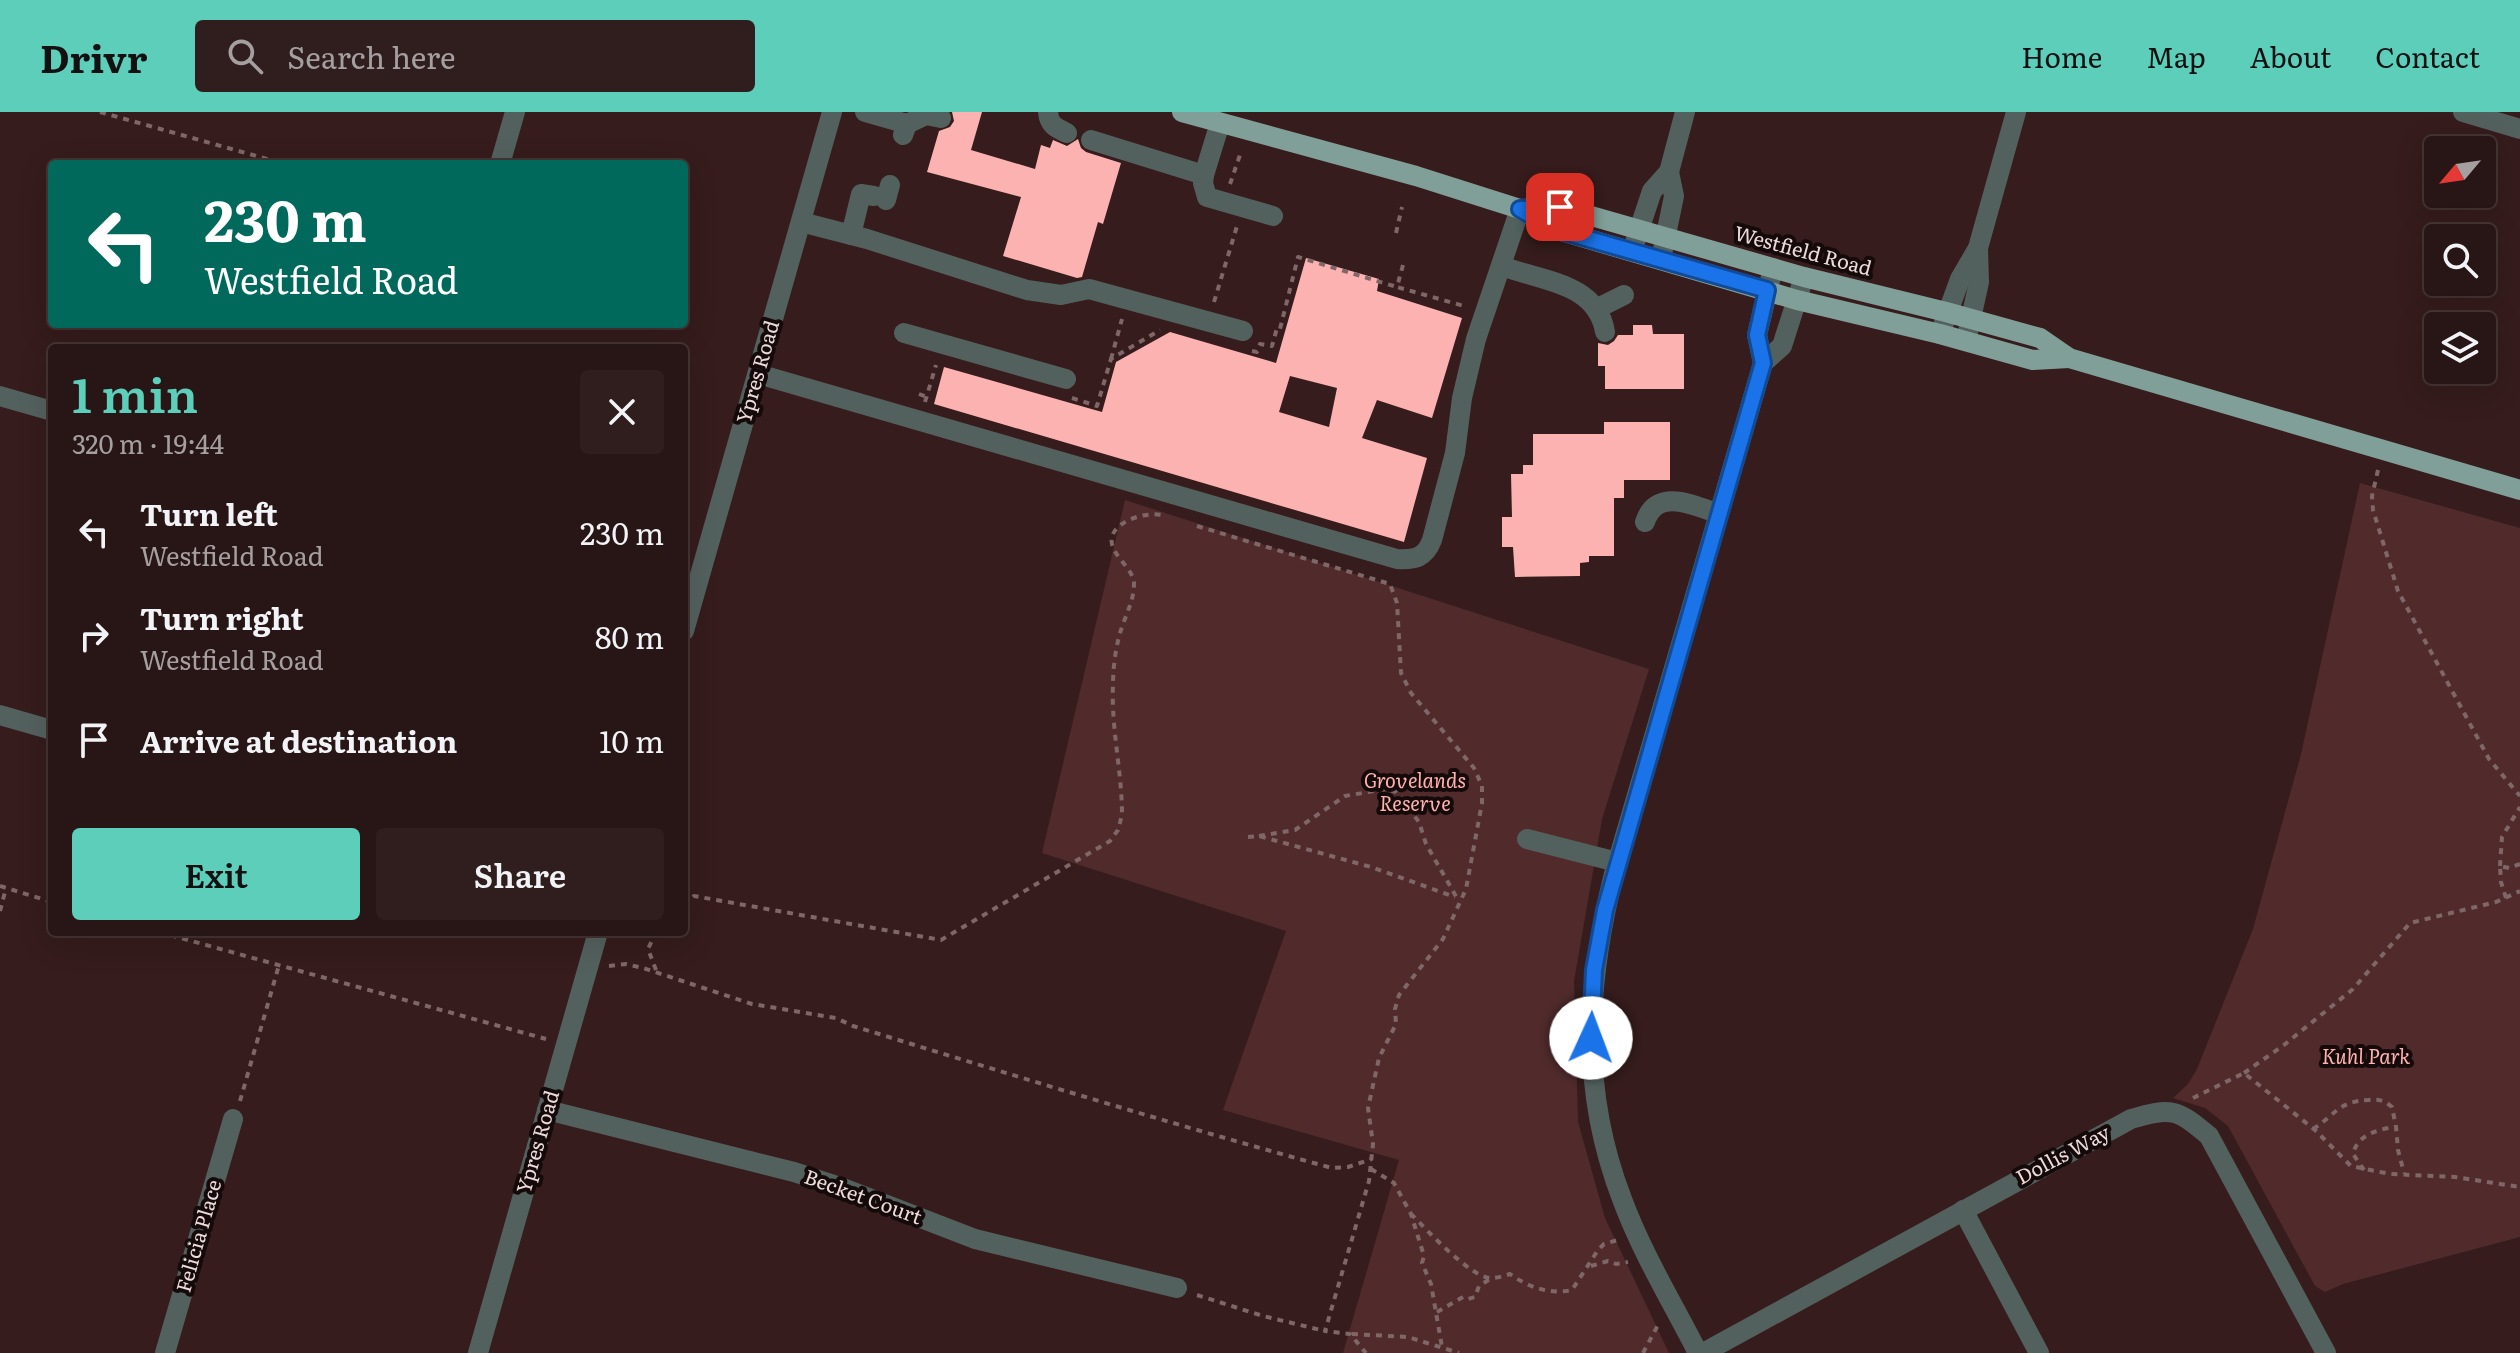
<!DOCTYPE html>
<html lang="en">
<head>
<meta charset="utf-8">
<style>
  :root { --surface:#281515; --page:#301e1e; --text:#f1f3f6; --muted:#a59fa0; --line:#443434; --accent:#5cceba }
  body { margin:0; font-family:Literata,serif; background:var(--page); color:var(--text); height:100vh; display:flex; flex-direction:column; font-size:30px; white-space:nowrap }
  * { box-sizing:border-box; margin:0 }
  p { font-size:26px; color:var(--muted) }
  .icon { flex:none; width:44px; height:44px; fill:none; stroke:currentColor; stroke-width:2; stroke-linecap:round; stroke-linejoin:round }
  .map { position:relative; flex:1; overflow:hidden }
  .details { position:absolute; left:48px; top:232px; width:640px; height:592px; display:flex; flex-direction:column; background:var(--surface); border-radius:8px; box-shadow:0 8px 32px #0002,0 0 0 2px var(--line) }
  .details>* { flex:none }
  .guide { position:absolute; left:48px; top:48px; width:640px; height:168px; border-radius:8px; box-shadow:0 8px 32px #0002,0 0 0 2px var(--line); background:#00695c; color:#fff; overflow:hidden }
  .needle { width:52px; rotate:241deg }
  .fabs { position:absolute; left:2424px; top:24px; display:grid; gap:16px }
  .fabs a { display:grid; place-items:center; width:72px; height:72px; border-radius:8px; background:var(--surface); box-shadow:0 8px 32px #0002,0 0 0 2px var(--line); font-size:40px }
  .pin { position:absolute; display:grid; place-items:center; width:68px; height:68px; color:#fff; margin:-34px; border-radius:16px; box-shadow:0 4px 12px #0006 }
  .me { position:absolute; width:88px; margin:-44px; rotate:2deg; stroke-linejoin:round; filter:drop-shadow(0 0 6px #0008) }
  .turn { display:flex; align-items:center; gap:28px; height:168px; padding:0 24px; font-size:36px }
  .turn .icon { width:104px; height:104px; stroke-width:2.5 }
  .turn b { display:block; font-size:56px; line-height:68px }
  .round { display:grid; place-items:center; flex:none; width:84px; height:84px; border-radius:8px; background:var(--page) }
  .headline { display:flex; align-items:center; justify-content:space-between; height:136px; padding:0 24px }
  h1 { font-size:48px; font-weight:600; line-height:60px; color:var(--accent) }
  .action { display:flex; gap:16px; margin-top:auto; padding:16px 24px }
  .action a { flex:1; height:92px; border-radius:8px; background:var(--accent); color:#111; font-size:32px; font-weight:600; line-height:92px; text-align:center }
  .action a+a { background:var(--page); color:var(--text) }
  ul { padding:0; list-style:none }
  li { display:flex; align-items:center; gap:24px; height:104px; padding:0 24px }
  li div { flex:1 }
  li b { display:block; font-size:30px }
  li em { font-style:normal }
  header { display:flex; align-items:center; gap:48px; box-sizing:border-box; height:112px; padding:0 40px; background:var(--accent); color:#111 }
  header strong { font-size:38px }
  nav { display:flex; gap:44px; margin-inline-start:auto; font-size:28px }
  .search { width:560px; height:72px; background:var(--page); display:flex; align-items:center; gap:20px; box-sizing:border-box; padding:0 28px; border-radius:8px; color:var(--muted); font-size:30px }
  .map>svg:first-child { display:block }
  .green { fill:#512b2c }
  .building { fill:#fbb2b1; fill-rule:evenodd }
  .lines { fill:none; stroke-linecap:round; stroke-linejoin:round }
  .path { stroke:#7f6767; stroke-width:4; stroke-dasharray:6 6; stroke-linecap:butt }
  .minor { stroke:#53615e; stroke-width:20 }
  .major { stroke:#809f98; stroke-width:20 }
  .route-casing { stroke:#114b97; stroke-width:20 }
  .route { stroke:#1a73e8; stroke-width:14 }
  .labels { text-anchor:middle; stroke-width:8; stroke-linejoin:round; paint-order:stroke }
  .street-label { font-size:20px; fill:#eddada; stroke:#150a0a }
  .park-label { font-size:20px; font-style:italic; fill:#ffb0af; stroke:#150a0a }
</style>
</head>
<body>
<header>
<strong>Drivr</strong>
<div class="search"><svg class="icon" aria-label="search" viewBox="0 0 24 24"><circle cx="10" cy="10" r="6"/><path d="M15 15l6 6"/></svg>Search here</div>
<nav><a>Home</a><a>Map</a><a>About</a><a>Contact</a></nav>
</header>
<div class="map">
<svg width="2520" height="1241" viewBox="0 0 2520 1241">
  <rect width="100%" height="100%" fill="#361c1c"/>
  <g class="green">
    <polygon points="2360,371 2520,416 2520,1125 2343,1172 2325,1180 2315,1174 2228,1014 2205,996 2173,986 2188,972 2197,957 2253,817 2301,642"/>
    <polygon points="1125,388 1649,557 1602,707 1574,869 1578,1010 1605,1106 1669,1241 1343,1241 1399,1048 1223,998 1286,819 1042,741"/>
  </g>
  <g class="building">
    <polygon points="952,0 982,0 971,38 1035,57 1041,33 1050,36 1053,28 1067,34 1078,27 1081,36 1086,40 1121,51 1103,112 1098,110 1082,165 1077,166 1003,144 1021,85 927,60 939,19 950,15 954,9"/>
    <path d="M1306 146 1379 167 1377 179 1462 206 1432 306 1377 288 1362 326 1427 346 1404 430 934 292 944 255 1102 300 1116 250 1170 220 1276 251ZM1290 264 1337 276 1329 315 1279 300Z"/>
    <polygon points="1633,213 1652,213 1653,222 1684,222 1684,277 1605,277 1605,254 1598,254 1598,231 1608,233 1614,229 1618,223 1633,223"/>
    <polygon points="1604,310 1670,310 1670,368 1624,368 1624,386 1614,386 1614,444 1589,444 1589,450 1580,451 1580,464 1515,465 1513,435 1502,435 1502,405 1512,405 1511,362 1523,362 1523,353 1533,353 1533,322 1604,322"/>
  </g>
  <g class="lines">
    <g class="path">
      <polyline points="100,0 285,52"/>
      <polyline points="1230,72 1241,40"/>
      <polyline points="1396,121 1402,95"/>
      <polyline points="1403,153 1397,175 1464,194"/>
      <polyline points="1214,190 1237,114"/>
      <polyline points="1252,239 1257,240 1260,232 1272,234 1277,216 1280,217 1298,145 1397,175"/>
      <polyline points="1111,247 1122,207"/>
      <polyline points="919,282 927,285"/>
      <polyline points="1072,286 1097,294 1111,247 1160,218"/>
      <polyline points="925,290 936,253"/>
      <polyline points="2378,358 2372,384 2373,398 2398,479 2489,647 2520,684"/>
      <polyline points="1197,414 1390,472 1397,491 1401,561 1411,581 1474,656 1482,674 1482,691 1466,777 1443,827 1399,883 1395,897 1396,912 1379,946 1368,996 1373,1032 1369,1069 1325,1219 1350,1222 1366,1241"/>
      <polyline points="1259,724 1295,718 1345,684 1386,677 1396,680 1419,710 1426,732 1457,786"/>
      <polyline points="1248,725 1259,724 1371,755 1455,785"/>
      <polyline points="2500,754 2502,725 2520,695"/>
      <polyline points="0,774 52,790"/>
      <polyline points="2506,786 2501,770 2500,754 2509,756 2520,752"/>
      <path d="M684 793 694 784 941 828 1110 729 1118 718 1122 703C1122 659 1111 617 1113 573 1113 554 1116 531 1123 512 1128 498 1134 487 1134 471 1133 454 1105 440 1113 422 1120 407 1147 400 1162 403"/>
      <polyline points="0,799 6,776"/>
      <polyline points="159,820 546,927"/>
      <path d="M609 854 626 852 643 856 752 892 836 906 853 914C1012 963 1171 1012 1332 1056L1348 1055 1372 1047"/>
      <polyline points="656,858 648,837 656,820"/>
      <polyline points="2244,961 2284,933 2353,877 2410,811 2496,790 2520,779"/>
      <polyline points="2193,986 2244,961 2315,1018 2351,1054 2390,1062 2455,1065 2520,1075"/>
      <polyline points="240,989 279,853"/>
      <path d="M2313 1017C2335 1003 2339 989 2368 988 2379 987 2384 988 2392 995L2396 1015"/>
      <polyline points="1371,1057 1394,1071 1411,1102 1424,1144 1422,1151 1431,1172 1442,1235"/>
      <path d="M2364 1058 2353 1042C2357 1023 2378 1017 2396 1015L2398 1038 2404 1061"/>
      <path d="M1411 1102C1426 1117 1471 1166 1491 1166 1497 1166 1504 1164 1510 1162 1528 1175 1550 1183 1572 1178L1598 1138 1604 1132 1618 1128"/>
      <polyline points="1591,1154 1608,1149 1616,1152 1628,1150"/>
      <polyline points="1197,1183 1263,1204 1325,1219"/>
      <polyline points="1437,1200 1463,1185 1468,1187 1475,1185 1479,1174 1490,1167"/>
      <polyline points="1352,1222 1408,1225 1459,1241"/>
      <polyline points="1643,1241 1658,1213"/>
    </g>
    <g class="minor">
      <polyline points="865,0 907,12 903,23"/>
      <path d="M1048 0C1049 13 1056 16 1067 21"/>
      <polyline points="2463,0 2520,17"/>
      <polyline points="907,12 926,3 941,6"/>
      <polyline points="1091,28 1204,63 1203,71 1207,85 1273,104"/>
      <polyline points="500,52 515,0"/>
      <polyline points="1204,63 1220,11"/>
      <polyline points="886,88 890,73"/>
      <polyline points="801,110 867,127 1027,178 1061,183 1089,177 1243,219"/>
      <polyline points="851,123 861,82 874,84"/>
      <polyline points="1632,139 1652,79 1669,60 1685,0"/>
      <polyline points="1661,147 1674,84 1669,60"/>
      <path d="M1502 154C1540 169 1597 170 1605 220"/>
      <polyline points="1598,196 1624,183"/>
      <polyline points="904,221 1066,267"/>
      <polyline points="1940,222 1960,167 1978,136 2016,0"/>
      <polyline points="1966,229 1979,170 1978,136"/>
      <polyline points="1763,251 1782,234 1804,165"/>
      <path d="M758 262 1397 447C1415 448 1425 446 1432 428L1455 341 1462 286 1476 227 1520 97"/>
      <polyline points="0,284 52,299"/>
      <path d="M1645 410C1657 375 1693 393 1719 402"/>
      <polyline points="684,519 832,0"/>
      <polyline points="0,603 52,618"/>
      <polyline points="1527,727 1617,750"/>
      <polyline points="547,998 794,1060 843,1076 975,1127 1177,1176"/>
      <polyline points="1963,1098 2039,1241"/>
      <polyline points="165,1241 233,1007"/>
      <polyline points="478,1241 598,820"/>
      <path d="M1698 1241C1672 1190 1642 1141 1622 1087 1580 978 1586 873 1614 762L1763 251 1757 223 1773 156"/>
      <path d="M1703 1241 2131 1007C2172 995 2177 997 2209 1024L2326 1241"/>
    </g>
    <g class="major">
      <polyline points="1182,0 1416,64 1520,97 1554,117 1797,188 1940,222 2033,248 2069,246"/>
      <polyline points="1520,97 1560,95 1804,165 1946,200 2040,226 2069,246 2520,378"/>
    </g>
  </g>
  <g class="lines">
    <g class="route-casing">
      <polyline id="route" points="1560,95 1520,97 1554,117 1767,178 1757,223 1763,251 1605,798 1594,858 1591,926"/>
    </g>
    <use href="#route" class="route"/>
  </g>
  <g class="labels">
    <g class="street-label">
      <text transform="translate(1803 139) rotate(15)" y="7">Westfield Road</text>
      <text transform="translate(758 260) rotate(-74)" y="7">Ypres Road</text>
      <text transform="translate(538 1030) rotate(-74)" y="7">Ypres Road</text>
      <text transform="translate(2063 1043) rotate(-28)" y="7">Dollis Way</text>
      <text transform="translate(863 1085) rotate(20)" y="7">Becket Court</text>
      <text transform="translate(199 1124) rotate(-74)" y="7">Felicia Place</text>
    </g>
    <g class="park-label">
      <text x="1415" y="676">Grovelands<tspan x="1415" dy="23">Reserve</tspan></text>
      <text x="2366" y="952">Kuhl Park</text>
    </g>
  </g>
</svg>
<div class="fabs">
<a><svg class="needle" viewBox="-14 -14 28 28"><path d="M0-13l5 13h-10z" fill="#e53935"/><path d="M0 13l5-13h-10z" fill="#a59fa0"/></svg></a>
<a><svg class="icon" aria-label="search" viewBox="0 0 24 24"><circle cx="10" cy="10" r="6"/><path d="M15 15l6 6"/></svg></a>
<a><svg class="icon" aria-label="layers" viewBox="0 0 24 24"><path d="M12 4l9 5-9 5-9-5zM3 14l9 5 9-5"/></svg></a>
</div>
<div class="pin" style="left:1560px;top:95px;background:#d93025"><svg class="icon" aria-label="arrive" viewBox="0 0 24 24"><path d="M6 21V4h12l-3 4 3 4H6"/></svg></div>
<svg class="me" style="left:1591px;top:926px" viewBox="-20 -20 40 40"><circle r="19" fill="#fff"/><path d="M0-13L10 11 0 6-10 11z" fill="#1a73e8"/></svg>
<div class="guide">
<div class="turn"><svg class="icon" aria-label="left" viewBox="0 0 24 24"><path d="M17 20v-9H6M10 6l-5 5 5 5"/></svg><div><b>230 m</b>Westfield Road</div></div>
</div>
<section class="details">
<div class="headline"><div><h1>1 min</h1><p>320 m · 19:44</p></div><a class="round"><svg class="icon" aria-label="close" viewBox="0 0 24 24"><path d="M6 6l12 12M18 6L6 18"/></svg></a></div>
<ul>
<li><svg class="icon" aria-label="left" viewBox="0 0 24 24"><path d="M17 20v-9H6M10 6l-5 5 5 5"/></svg><div><b>Turn left</b><p>Westfield Road</p></div><em>230 m</em></li>
<li><svg class="icon" aria-label="right" viewBox="0 0 24 24"><path d="M7 20v-9h11M14 6l5 5-5 5"/></svg><div><b>Turn right</b><p>Westfield Road</p></div><em>80 m</em></li>
<li><svg class="icon" aria-label="arrive" viewBox="0 0 24 24"><path d="M6 21V4h12l-3 4 3 4H6"/></svg><div><b>Arrive at destination</b></div><em>10 m</em></li>
</ul>
<div class="action"><a>Exit</a><a>Share</a></div>
</section>
</div>
</body>
</html>
